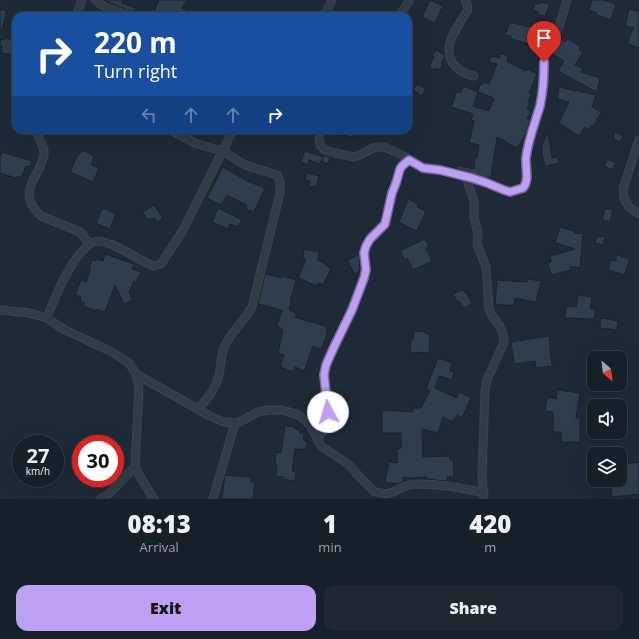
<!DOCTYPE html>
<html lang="en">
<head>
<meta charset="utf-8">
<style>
  :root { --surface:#162029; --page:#1f2831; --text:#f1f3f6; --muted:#9ea3a8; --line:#353e46; --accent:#bca0f2 }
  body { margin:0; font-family:"Open Sans",sans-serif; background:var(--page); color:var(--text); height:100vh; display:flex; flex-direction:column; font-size:15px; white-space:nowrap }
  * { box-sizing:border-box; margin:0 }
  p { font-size:13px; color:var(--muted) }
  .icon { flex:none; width:22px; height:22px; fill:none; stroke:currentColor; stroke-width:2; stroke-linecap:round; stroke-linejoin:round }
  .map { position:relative; height:499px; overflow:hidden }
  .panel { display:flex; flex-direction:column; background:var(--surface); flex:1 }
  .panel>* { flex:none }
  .top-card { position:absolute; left:12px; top:12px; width:400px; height:122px; border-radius:12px; box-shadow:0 4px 16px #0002,0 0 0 1px var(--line); background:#1a4fa0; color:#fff; overflow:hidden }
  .needle { width:26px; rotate:152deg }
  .tools { position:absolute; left:587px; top:351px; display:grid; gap:8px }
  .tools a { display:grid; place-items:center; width:40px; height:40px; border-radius:8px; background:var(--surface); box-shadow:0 4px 16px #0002,0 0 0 1px var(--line); font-size:20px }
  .speed { position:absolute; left:12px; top:435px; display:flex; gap:8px; font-size:20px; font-weight:700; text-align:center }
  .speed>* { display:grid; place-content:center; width:52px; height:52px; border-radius:50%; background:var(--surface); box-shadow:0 4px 16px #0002,0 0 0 1px var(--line); line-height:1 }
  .speed small { font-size:10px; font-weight:400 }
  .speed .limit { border:6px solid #d22; background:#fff; color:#111 }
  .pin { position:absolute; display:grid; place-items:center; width:34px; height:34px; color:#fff; margin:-41px -17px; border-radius:50% 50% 50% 0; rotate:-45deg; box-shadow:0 0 4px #0007 }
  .pin .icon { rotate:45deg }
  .me { position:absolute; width:44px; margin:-22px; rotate:354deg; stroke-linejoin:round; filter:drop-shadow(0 0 3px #0008) }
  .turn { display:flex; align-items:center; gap:14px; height:84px; padding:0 16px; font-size:18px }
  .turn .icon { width:52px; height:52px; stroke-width:2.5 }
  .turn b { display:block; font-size:28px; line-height:34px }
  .lanes { display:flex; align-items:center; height:38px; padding:0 16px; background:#0003; justify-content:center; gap:20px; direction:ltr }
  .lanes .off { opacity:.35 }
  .eta { display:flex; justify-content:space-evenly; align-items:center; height:68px; text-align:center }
  .eta b { font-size:24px; font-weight:800; line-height:28px }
  .primary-button { display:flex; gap:8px; margin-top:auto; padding:8px 16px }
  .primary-button a { flex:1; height:46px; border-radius:12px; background:var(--accent); color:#111; font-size:16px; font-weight:800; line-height:46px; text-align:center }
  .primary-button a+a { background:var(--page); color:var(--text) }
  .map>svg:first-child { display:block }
  .building { fill:#2f3e4e; stroke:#19232e; fill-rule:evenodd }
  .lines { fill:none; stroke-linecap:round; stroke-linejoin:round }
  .minor-casing { stroke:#3b4551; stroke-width:9 }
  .minor { stroke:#313c47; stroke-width:7 }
  .route-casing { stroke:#7a689d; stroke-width:10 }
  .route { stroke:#bca0f2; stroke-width:7 }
</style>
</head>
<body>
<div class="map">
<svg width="639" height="499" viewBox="0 0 639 499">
  <rect width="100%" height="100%" fill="#1e2a37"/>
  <g class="building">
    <polygon points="104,0 122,0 122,3 136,8 134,13"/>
    <polygon points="159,0 187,0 182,8 187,10 184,16 152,16"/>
    <polygon points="430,0 443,6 435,23 422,17"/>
    <polygon points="592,0 603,0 616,4 611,20 596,15 597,13 589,10"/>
    <polygon points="541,2 550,4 545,16 537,14 538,12 533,10 535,3 540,4"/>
    <polygon points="0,9 7,11 2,30 0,30"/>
    <polygon points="629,9 639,11 639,48 627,44 633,28 625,26"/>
    <polygon points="510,22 529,27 530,26 545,30 544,34 549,35 540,54 536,53 538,47 511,39 511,36 505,35"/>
    <polygon points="6,38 16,41 16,50 13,49 12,54 1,53 2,46 0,46 0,43 1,39 5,40"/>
    <polygon points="559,39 565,42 567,39 581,46 579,50 583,52 575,65 583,69 581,72 600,78 597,92 558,71 564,61 551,53"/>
    <polygon points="436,50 444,55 445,57 441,63 443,64 440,70 436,68 435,70 429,67 434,57 432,55"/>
    <path d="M500 54 508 55 507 61 526 71 527 69 537 74 529 93 531 94 528 102 530 103 527 109 531 112 527 118 530 120 526 134 517 148 497 137 491 177 486 178 456 169 457 165 474 169 475 158H477L479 145 469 143 474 121 471 120 473 114 451 107 457 91 461 93 463 86 478 92 480 84 482 85 483 82 489 84 497 64 489 63 491 56 500 58ZM478 92 494 98 489 111 473 106Z"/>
    <polygon points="417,84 426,89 422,96 413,90"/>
    <polygon points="559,87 596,95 592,107 601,112 594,126 592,125 589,130 585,127 579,136 559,123 569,102 557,99"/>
    <polygon points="333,130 355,130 353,137 333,133"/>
    <polygon points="548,132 552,158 558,157 559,163 545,166 541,150 542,150 542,145"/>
    <polygon points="615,132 623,136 620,142 613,139"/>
    <polygon points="82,150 94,156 91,165 99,168 93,182 70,172 78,154 79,155"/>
    <polygon points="305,151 323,157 320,164 309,160 308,165 301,162"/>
    <polygon points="2,152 32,161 30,167 26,166 21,178 17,176 16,178 0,173 0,157"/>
    <polygon points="324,155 330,157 328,164 322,162"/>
    <polygon points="607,159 616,163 612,170 604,166"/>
    <polygon points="223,167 247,181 265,188 254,212 245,209 247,205 227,195 221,205 207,198"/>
    <polygon points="307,173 319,176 316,187 309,186 310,181 305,180"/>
    <polygon points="408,199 418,204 417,207 426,211 417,231 399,222"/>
    <polygon points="154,205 163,218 157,222 155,218 151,220 150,218 147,220 143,212"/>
    <polygon points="103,208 116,214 110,229 96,223"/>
    <polygon points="218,208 242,220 238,227 230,224 228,229 212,222"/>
    <polygon points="605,208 613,210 610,222 602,220"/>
    <polygon points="560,227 575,231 574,233 583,234 580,268 570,266 571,270 551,275 548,263 551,262 550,256 575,249 555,243"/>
    <polygon points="597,236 605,237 603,245 595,243"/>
    <polygon points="425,239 429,247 426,248 432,261 413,270 407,258 405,260 400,251"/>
    <polygon points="304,249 319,252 318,260 326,264 326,266 331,268 323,285 318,283 317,286 298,278 306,259 303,258"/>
    <polygon points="105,254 134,264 132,269 141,272 136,282 134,281 129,292 133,300 124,304 115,285 105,312 97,309 97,311 83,306 84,303 80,301 81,297 75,295 81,280 86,282 91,268 89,267 92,260 96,261 96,259 103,261"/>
    <polygon points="359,255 360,271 354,274 348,260"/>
    <polygon points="617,255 630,259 624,275 608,270 611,260 615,261"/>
    <polygon points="265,274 282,278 282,276 296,280 290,302 291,303 289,310 296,313 295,317 328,327 326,332 328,333 321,349 313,346 304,371 295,367 293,372 280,367 284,355 278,353 283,330 277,326 282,310 258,304"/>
    <polygon points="528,279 541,281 536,302 515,298 514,306 495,304 497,280 527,282"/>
    <polygon points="463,290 464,292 465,291 472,304 463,308 459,301 457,302 453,294"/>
    <polygon points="578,295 592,297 590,309 596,309 594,319 565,318 566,306 576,307"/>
    <polygon points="601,318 618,321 617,330 600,328"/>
    <polygon points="414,331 426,332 426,334 430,334 429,353 410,352 411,339 413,339"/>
    <polygon points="549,336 552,366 536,368 535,361 514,364 511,342"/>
    <polygon points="438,358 452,363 450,371 454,372 452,380 439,376 435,388 457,398 459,392 471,398 462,418 457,415 453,422 443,417 438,433 422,429 423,457 450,456 450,460 453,460 454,477 447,477 447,481 426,479 426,477 410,478 403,477 403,482 397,484 385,482 389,462 397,463 397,449 401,448 401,433 382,433 382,410 413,412 413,408 421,408 430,391 426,389"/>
    <polygon points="557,390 580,393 576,418 580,418 580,442 561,442 561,432 553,432 553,412 545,411 547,397 556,399"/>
    <polygon points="285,426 295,427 295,429 300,430 300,433 304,433 303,440 307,441 306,450 295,449 292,471 296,472 295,481 283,479 283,477 276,476 277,465 275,465 276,452 281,453"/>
    <polygon points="639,462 639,494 612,497 610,480 620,480 620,464"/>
    <polygon points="225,475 251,477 251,482 255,482 253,499 222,499"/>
  </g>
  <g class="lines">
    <g class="minor-casing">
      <g id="minor">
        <polyline points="95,0 105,7 130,16"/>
        <path d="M465 0 467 4 468 9C460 25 443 42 451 60 456 70 464 73 474 76"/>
        <polyline points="76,16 82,0"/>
        <polyline points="324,16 332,0"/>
        <polyline points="399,16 409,1"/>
        <path d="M36 130 44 150V156C37 180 16 193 41 216L80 232 90 244"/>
        <path d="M170 130 197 144 223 151 245 165 277 175 280 181V193L252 307C244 321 232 331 225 345 221 354 221 365 219 375 216 389 208 399 198 409"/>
        <polyline points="320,130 319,139 320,145 325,150 335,153 354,157 360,155 373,148 378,147 384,147 400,154 423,168 440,170 472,178 487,183 504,190 510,192 521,189 525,185 527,181 526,158 530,139 540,105 544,84 544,63 546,52 559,27 567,0"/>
        <polyline points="639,140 623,189 624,198 629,207 639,214"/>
        <path d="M466 177 474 201V218L478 233 477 244 486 267 489 309C494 323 503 323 504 342L487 380 485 391 482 476 484 499"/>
        <polyline points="0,310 29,313 47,318 63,329 112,352 129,363 136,374 139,388 135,466 139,475 154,499"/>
        <path d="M47 318C54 299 74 251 92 243 97 240 102 241 107 243 124 248 137 260 154 266L161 264 183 230 233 130"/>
        <path d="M136 374 208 415 223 422 238 423 258 412 268 410H282L296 414 301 417 310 425 321 446 348 464 373 491C396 499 396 485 416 484 436 484 464 488 484 493"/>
        <path d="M317 439C321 434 325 429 327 424 333 406 321 387 325 369 329 352 339 337 346 322 353 308 358 294 363 280 368 267 362 258 366 247 369 236 383 231 386 221 389 212 389 203 391 194 392 190 395 186 396 183 400 172 399 166 409 160"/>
        <polyline points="100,499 110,493 135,466"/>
        <polyline points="213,499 235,423"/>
      </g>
    </g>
    <use href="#minor" class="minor"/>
  </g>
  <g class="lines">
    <g class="route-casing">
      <path id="route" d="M328 412 324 375 326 365 334 347 352 310 364 278 366 270 364 253 366 246 370 239 385 224 392 193 396 183 400 169 402 166 409 160 423 168 440 170 472 178 487 183 504 190 510 192 523 188C530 180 525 167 526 158 528 140 535 123 540 106 543 92 544 77 544 62"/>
    </g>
    <use href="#route" class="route"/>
  </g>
</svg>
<div class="tools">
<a><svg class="needle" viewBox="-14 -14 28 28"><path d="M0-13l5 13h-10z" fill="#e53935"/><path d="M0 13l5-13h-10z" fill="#9ea3a8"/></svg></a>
<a><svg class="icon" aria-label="sound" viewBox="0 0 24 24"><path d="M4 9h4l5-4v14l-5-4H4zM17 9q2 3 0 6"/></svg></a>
<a><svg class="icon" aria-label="layers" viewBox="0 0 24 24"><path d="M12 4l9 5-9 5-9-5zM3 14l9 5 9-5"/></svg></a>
</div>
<div class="speed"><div>27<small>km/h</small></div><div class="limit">30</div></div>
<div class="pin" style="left:544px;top:62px;background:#d93025"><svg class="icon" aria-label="arrive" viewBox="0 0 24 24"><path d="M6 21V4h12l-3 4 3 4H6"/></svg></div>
<svg class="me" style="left:328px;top:412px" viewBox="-20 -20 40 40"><circle r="19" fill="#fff"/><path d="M0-13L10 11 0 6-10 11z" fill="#bca0f2"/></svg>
<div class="top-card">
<div class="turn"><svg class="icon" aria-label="right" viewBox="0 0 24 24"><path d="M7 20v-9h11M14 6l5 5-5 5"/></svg><div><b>220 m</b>Turn right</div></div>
<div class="lanes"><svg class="icon off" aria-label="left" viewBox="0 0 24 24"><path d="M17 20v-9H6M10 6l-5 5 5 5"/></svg><svg class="icon off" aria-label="ahead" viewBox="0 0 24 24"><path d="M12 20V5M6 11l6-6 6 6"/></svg><svg class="icon off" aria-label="ahead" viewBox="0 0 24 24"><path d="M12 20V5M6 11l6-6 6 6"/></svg><svg class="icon" aria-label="right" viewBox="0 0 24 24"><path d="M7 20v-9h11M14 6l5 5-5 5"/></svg></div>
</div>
</div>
<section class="panel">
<div class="eta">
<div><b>08:13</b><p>Arrival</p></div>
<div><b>1</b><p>min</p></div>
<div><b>420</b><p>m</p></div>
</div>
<div class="primary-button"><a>Exit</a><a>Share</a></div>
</section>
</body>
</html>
